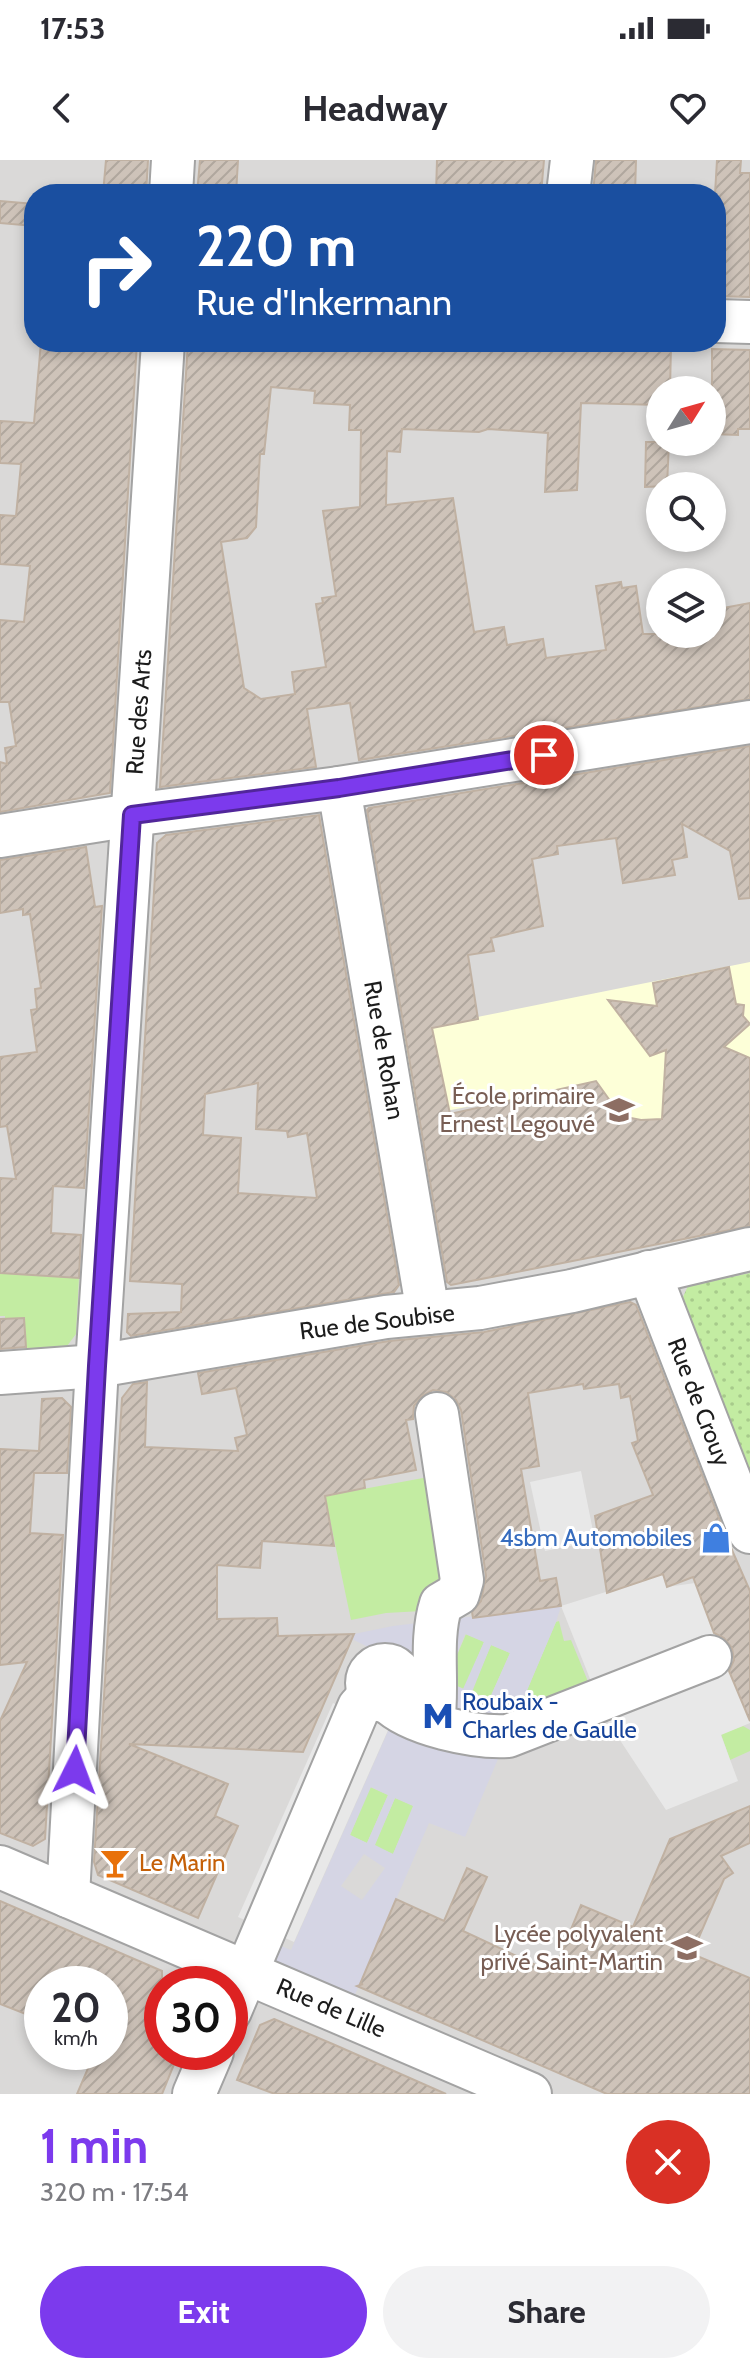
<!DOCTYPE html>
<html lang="en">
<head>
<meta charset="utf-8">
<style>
  :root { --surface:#fff; --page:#f2f2f3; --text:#2b2b33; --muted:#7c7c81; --accent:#7c3aed }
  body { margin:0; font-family:Cabin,sans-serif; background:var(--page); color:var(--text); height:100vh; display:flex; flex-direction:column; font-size:30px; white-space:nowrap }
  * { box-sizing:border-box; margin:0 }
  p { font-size:26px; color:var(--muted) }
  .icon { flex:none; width:44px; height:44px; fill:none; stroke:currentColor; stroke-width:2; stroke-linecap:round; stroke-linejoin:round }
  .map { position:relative; height:1934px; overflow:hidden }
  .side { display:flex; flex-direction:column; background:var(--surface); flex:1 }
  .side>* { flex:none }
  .banner { position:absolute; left:24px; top:24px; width:702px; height:168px; border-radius:32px; box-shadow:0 4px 12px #0003; background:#1a4fa0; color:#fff; overflow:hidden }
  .needle { width:52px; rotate:53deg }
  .controls { position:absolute; left:646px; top:216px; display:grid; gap:16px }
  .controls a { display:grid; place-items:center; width:80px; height:80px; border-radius:50%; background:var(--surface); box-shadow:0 4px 12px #0003; font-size:40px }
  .speed { position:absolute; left:24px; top:1806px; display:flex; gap:16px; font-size:40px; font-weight:700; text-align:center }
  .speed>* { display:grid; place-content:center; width:104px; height:104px; border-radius:50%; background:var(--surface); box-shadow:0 4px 12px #0003; line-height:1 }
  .speed small { font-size:20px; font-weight:400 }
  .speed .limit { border:12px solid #d22; background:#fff; color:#111 }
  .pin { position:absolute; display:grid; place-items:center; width:68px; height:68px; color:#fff; margin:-34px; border:4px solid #fff; border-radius:50%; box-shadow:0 2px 8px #0007 }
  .me { position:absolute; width:88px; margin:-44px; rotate:3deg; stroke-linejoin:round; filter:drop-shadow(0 0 6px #0008) }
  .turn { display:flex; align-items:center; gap:28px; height:168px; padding:0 40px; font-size:36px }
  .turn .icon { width:104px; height:104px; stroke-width:2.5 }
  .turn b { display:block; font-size:56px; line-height:68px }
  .round { display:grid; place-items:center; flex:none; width:84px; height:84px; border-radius:42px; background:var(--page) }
  .summary { display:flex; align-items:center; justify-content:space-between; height:136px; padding:0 40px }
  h1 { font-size:48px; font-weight:800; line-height:60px; color:var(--accent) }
  .button { display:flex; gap:16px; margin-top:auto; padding:16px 40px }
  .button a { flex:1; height:92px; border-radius:48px; background:var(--accent); color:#fff; font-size:32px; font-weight:800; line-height:92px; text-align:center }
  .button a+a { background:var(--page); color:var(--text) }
  .status { display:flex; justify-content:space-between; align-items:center; height:56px; padding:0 40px; background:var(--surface); direction:ltr }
  .status svg { height:22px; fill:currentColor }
  header { display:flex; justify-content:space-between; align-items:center; height:104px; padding:0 40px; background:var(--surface); font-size:36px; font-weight:800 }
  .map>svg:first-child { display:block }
  .residential { fill:#dad9d8; fill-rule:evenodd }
  .education { fill:#fdffd8 }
  .grass { fill:#c3eca2 }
  .garden { fill:url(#garden-dots) }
  .parking { fill:#e8e8e8 }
  .plaza { fill:#d5d5e4; fill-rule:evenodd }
  .building { fill:url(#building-hatch); stroke:#c0b1a2; stroke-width:2; fill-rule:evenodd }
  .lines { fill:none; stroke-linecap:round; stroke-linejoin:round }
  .minor-casing { stroke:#a3a3a3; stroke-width:46 }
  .minor { stroke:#fff; stroke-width:42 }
  .route-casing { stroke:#51269a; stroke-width:20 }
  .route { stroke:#7c3aed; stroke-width:14 }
  .labels { text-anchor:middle; stroke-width:6; stroke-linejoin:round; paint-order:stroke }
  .street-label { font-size:24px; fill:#1c1c1c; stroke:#fff }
  .education-label { font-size:24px; fill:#785e54; stroke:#fff; text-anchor:end }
  .shop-label { font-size:24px; fill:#366cbe; stroke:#fff; text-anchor:end }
  .transit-label { font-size:24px; fill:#164399; stroke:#fff; text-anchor:start }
  .food-label { font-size:24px; fill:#c56008; stroke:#fff; text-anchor:start }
</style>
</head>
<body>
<div class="status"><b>17:53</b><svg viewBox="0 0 49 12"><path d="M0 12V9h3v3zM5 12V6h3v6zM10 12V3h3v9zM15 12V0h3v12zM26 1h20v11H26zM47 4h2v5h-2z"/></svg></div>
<header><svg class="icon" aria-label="back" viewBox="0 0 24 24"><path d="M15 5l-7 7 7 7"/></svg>Headway<svg class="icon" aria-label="heart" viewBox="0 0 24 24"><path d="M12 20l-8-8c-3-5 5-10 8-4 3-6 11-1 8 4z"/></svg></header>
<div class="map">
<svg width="750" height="1934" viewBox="0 0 750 1934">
  <defs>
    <pattern id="garden-dots" width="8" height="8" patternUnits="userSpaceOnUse" patternTransform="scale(2)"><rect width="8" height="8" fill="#c3eca2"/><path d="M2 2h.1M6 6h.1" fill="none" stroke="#a7ca8b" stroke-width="1.8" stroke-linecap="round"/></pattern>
    <pattern id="building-hatch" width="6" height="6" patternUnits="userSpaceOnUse" patternTransform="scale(2)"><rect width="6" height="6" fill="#cec3b9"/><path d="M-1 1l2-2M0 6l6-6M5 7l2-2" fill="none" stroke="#b0a79e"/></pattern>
  </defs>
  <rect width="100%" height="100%" fill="#eeeae0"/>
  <path class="residential" d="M0 0H750V1934H0ZM34 34H716V182H34ZM660 230H712V282H660ZM660 326H712V378H660ZM660 422H712V474H660ZM42 1824H110V1892H42ZM162 1824H230V1892H162Z"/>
  <polygon class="education" points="750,802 750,1067 519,1111 487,943 410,958 393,874"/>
  <g class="grass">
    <polygon points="0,1113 79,1118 76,1174 67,1186 26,1189 24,1158 5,1159 5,1156 0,1156"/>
    <polygon points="434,1316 454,1429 421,1434 422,1451 386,1453 351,1460 325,1336"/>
    <polygon points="559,1461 564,1481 571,1480 589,1524 523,1551 521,1544 556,1462"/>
    <polygon points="466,1474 484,1482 464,1529 446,1521"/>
    <polygon points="491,1485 510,1493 489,1540 471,1532"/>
    <polygon points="743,1566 750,1570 750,1591 730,1600 721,1574"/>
    <polygon points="370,1627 388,1635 367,1683 350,1675"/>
    <polygon points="395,1638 414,1646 393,1694 374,1686"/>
  </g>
  <polygon class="garden" points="750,1113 750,1313 683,1137 688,1126"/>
  <g class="parking">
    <polygon points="581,1311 595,1381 545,1391 530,1322"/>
    <polygon points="663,1414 667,1427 695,1423 742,1543 750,1544 750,1563 721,1575 738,1621 666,1650 606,1559 561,1446"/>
    <polygon points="333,1543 389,1568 294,1782 238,1757"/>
  </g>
  <path class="plaza" d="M561 1446 556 1462 465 1677 429 1663 354 1837 260 1806 271 1782 291 1790 413 1515 412 1509 352 1479 354 1474 393 1466ZM465 1474 484 1482 463 1529 446 1521ZM491 1485 510 1493 489 1540 472 1532ZM371 1627 388 1635 367 1683 350 1675ZM395 1638 413 1646 393 1694 375 1685ZM364 1694 385 1708 362 1740 341 1726Z"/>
  <g class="building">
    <polygon points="106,0 148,0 146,34 103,34"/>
    <polygon points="200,0 238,0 236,34 197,34"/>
    <polygon points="437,0 544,0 541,34 436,34"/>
    <polygon points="596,0 636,0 635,34 593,34"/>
    <polygon points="717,0 741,0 740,13 750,13 750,137 716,136 715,34"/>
    <polygon points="0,41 34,44 34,66 0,63"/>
    <polygon points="41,182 137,182 110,633 0,652 0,602 7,604 5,588 16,586 9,542 0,542 0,460 24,462 30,406 0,404 0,355 16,356 21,304 0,303 0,261 34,263"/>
    <path d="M188 182H566L671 186 670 230H660V245L581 243 577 330 545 332 548 273 488 269 479 272 402 269 400 292 387 291 386 345 453 338 474 472 504 467 507 485 543 479 546 498 606 490 596 426 621 422 622 428 636 426 643 474H712V450L750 443V539L359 600 350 543 307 549 316 607 160 627ZM271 227 315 231 314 243 350 245 349 270H361L360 347 323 351 336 436 322 438 323 443 316 444 326 507 292 512 295 534 261 539 244 528 221 382 247 378 256 367 260 294H264Z"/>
    <polygon points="712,189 750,190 750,269 738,269 738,275 712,274"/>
    <polygon points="646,282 669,282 667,326 645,327"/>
    <polygon points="750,586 750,738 739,739 730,691 682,664 687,697 672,700 675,715 623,723 616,678 557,686 558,694 532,699 543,766 491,778 494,791 468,795 478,859 432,868 450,954 596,921 616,949 626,957 641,960 662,959 666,890 650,896 608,840 657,846 653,823 729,807 736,844 744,845 743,856 750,864 724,887 750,898 750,1066 451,1125 447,1122 367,650 369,648"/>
    <path d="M319 655 399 1125 394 1132 131 1176 127 1172 128 1154 181 1152 182 1124 130 1121 157 683 166 675ZM258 923 256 969 287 971 288 977 307 973 317 1038 238 1033 241 978 203 975 205 934Z"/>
    <polygon points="86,687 95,747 102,746 84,1028 53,1026 51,1073 81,1075 79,1118 0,1113 0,1018 16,1019 7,966 0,967 0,897 37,892 31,850 37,849 35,829 41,828 30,754 23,755 23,749 0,753 0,700"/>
    <polygon points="630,1142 636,1145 728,1381 750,1431 750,1561 729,1511 734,1500 732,1488 724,1478 714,1473 693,1417 667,1427 663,1414 607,1433 595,1356 653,1335 632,1283 638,1281 630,1236 621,1238 619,1224 584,1229 583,1224 528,1233 539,1306 521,1309 540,1421 556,1418 561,1446 473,1458 472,1452 481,1441 486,1416 461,1250 456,1240 446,1232 433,1230 422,1236 414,1246 413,1259 406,1260 416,1310 364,1320 365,1328 325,1336 334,1386 262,1381 260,1408 217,1405 217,1459 277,1458 278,1476 354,1474 303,1592 129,1584 228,1624 215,1656 238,1666 198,1758 98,1715 94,1702 122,1238 133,1224 147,1222 145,1287 238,1291 235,1278 247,1275 236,1228 202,1234 198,1213 389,1181 484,1172"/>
    <polygon points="24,1158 26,1187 0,1189 0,1159"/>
    <polygon points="62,1238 71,1247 67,1313 34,1313 30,1373 63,1375 45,1679 33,1686 0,1673 0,1561 27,1502 0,1505 0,1289 39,1291 42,1239"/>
    <polygon points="750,1646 750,1683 721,1696 733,1713 724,1719 693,1791 698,1794 697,1796 750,1818 750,1934 607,1934 357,1826 363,1824 360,1824 396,1739 444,1761 467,1708 487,1717 463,1771 553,1813 581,1745 633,1767 670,1679"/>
    <polygon points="0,1741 162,1811 162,1892 179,1892 162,1934 77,1934 95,1892 110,1892 110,1824 42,1824 42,1845 36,1858 0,1844"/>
    <polygon points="274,1859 335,1885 446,1934 275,1934 237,1920 260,1865"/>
  </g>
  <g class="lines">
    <g class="minor-casing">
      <g id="minor">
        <polyline points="171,34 173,0"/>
        <polyline points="568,34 572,0"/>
        <polyline points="716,161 750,162"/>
        <polyline points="339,628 428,1153"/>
        <polyline points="0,676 132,655 339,628 750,562"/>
        <polyline points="649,1112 750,1372"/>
        <polyline points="0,1213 97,1206 386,1157 480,1148 572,1131 750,1089"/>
        <circle cx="385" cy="1523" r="18"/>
        <path d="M387 1541C411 1565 475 1578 508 1576L710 1497"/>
        <path d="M433 1564C439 1524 429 1482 441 1444L458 1434 462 1420 437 1254"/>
        <polyline points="0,1707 530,1934"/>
        <polyline points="68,1736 97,1206 163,182"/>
        <polyline points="230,1851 359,1547 371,1534"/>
        <polyline points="194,1934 212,1892"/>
      </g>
    </g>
    <use href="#minor" class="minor"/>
  </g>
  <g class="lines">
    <g class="route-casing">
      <polyline id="route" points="75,1610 97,1206 132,655 339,628 544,595"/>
    </g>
    <use href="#route" class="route"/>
  </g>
  <defs>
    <g id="school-bare" transform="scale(2.4)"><path d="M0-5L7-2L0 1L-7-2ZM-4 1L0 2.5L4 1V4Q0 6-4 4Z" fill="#8d6e63" stroke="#fff" stroke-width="2.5" paint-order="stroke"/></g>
    <g id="shop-bare" transform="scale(2.4)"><path d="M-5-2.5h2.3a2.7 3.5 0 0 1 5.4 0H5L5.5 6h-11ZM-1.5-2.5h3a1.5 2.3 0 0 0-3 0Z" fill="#3f7fe0" stroke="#fff" stroke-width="2.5" paint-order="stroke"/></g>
    <g id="metro-bare" transform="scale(2.4)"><path d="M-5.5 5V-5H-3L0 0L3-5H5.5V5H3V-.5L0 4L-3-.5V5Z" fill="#1a4fb4" stroke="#fff" stroke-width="2.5" paint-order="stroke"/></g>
    <g id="bar-bare" transform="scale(2.4)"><path d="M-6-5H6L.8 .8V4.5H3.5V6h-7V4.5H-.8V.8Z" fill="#e8710a" stroke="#fff" stroke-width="2.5" paint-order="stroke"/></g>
  </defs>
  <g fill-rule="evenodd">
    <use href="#school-bare" x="619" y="950"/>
    <use href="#shop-bare" x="716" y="1378"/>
    <use href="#metro-bare" x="438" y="1556"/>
    <use href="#bar-bare" x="115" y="1703"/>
    <use href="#school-bare" x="687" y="1788"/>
  </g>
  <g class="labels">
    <g class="street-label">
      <text transform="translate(139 552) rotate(-86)" y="8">Rue des Arts</text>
      <text transform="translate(384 890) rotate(80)" y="8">Rue de Rohan</text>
      <text transform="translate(377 1162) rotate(-7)" y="8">Rue de Soubise</text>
      <text transform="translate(699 1242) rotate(69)" y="8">Rue de Crouy</text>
      <text transform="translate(331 1848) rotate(23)" y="8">Rue de Lille</text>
    </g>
    <g class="education-label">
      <text x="595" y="944">École primaire<tspan x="595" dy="28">Ernest Legouvé</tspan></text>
      <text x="663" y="1782">Lycée polyvalent<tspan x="663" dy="28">privé Saint-Martin</tspan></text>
    </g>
    <g class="shop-label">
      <text x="692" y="1386">4sbm Automobiles</text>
    </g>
    <g class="transit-label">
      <text x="462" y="1550">Roubaix -<tspan x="462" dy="28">Charles de Gaulle</tspan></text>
    </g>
    <g class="food-label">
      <text x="139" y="1711">Le Marin</text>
    </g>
  </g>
</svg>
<div class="controls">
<a><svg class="needle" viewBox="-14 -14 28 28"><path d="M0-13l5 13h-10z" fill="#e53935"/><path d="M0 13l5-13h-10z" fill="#7c7c81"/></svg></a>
<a><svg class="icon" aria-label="search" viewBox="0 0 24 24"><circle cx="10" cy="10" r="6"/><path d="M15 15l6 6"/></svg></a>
<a><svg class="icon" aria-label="layers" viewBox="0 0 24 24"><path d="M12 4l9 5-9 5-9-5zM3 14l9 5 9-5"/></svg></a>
</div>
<div class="speed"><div>20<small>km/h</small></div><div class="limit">30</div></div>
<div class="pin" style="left:544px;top:595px;background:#d93025"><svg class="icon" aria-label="arrive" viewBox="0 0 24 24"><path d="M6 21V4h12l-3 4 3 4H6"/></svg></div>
<svg class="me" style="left:75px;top:1610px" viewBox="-20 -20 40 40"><path d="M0-17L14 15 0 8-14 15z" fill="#7c3aed" stroke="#fff" stroke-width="4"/></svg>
<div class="banner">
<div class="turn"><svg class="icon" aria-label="right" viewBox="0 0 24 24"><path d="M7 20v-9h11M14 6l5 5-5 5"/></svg><div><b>220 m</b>Rue d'Inkermann</div></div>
</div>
</div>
<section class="side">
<div class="summary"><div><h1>1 min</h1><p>320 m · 17:54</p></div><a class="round" style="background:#d93025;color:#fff"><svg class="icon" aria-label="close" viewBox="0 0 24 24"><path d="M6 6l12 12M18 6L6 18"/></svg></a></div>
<div class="button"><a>Exit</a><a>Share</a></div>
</section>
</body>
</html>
